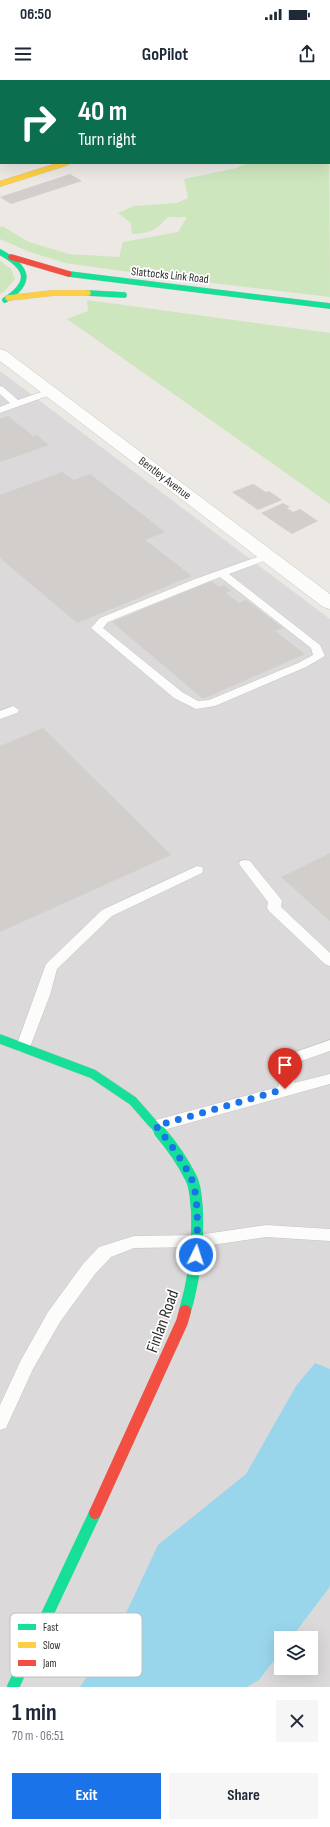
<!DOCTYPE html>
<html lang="en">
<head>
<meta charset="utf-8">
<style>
  :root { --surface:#fff; --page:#f6f6f7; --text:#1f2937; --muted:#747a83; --accent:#1a73e8 }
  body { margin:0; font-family:"Sofia Sans Condensed",sans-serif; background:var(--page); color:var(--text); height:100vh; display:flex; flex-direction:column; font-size:15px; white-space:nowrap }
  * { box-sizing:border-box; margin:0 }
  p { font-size:13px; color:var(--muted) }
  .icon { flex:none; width:22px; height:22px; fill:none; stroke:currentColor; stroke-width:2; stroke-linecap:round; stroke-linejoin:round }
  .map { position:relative; height:1607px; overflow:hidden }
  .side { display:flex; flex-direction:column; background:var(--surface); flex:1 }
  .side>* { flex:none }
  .guide { position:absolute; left:0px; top:0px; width:330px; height:84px; box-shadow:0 4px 16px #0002; background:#0b6e4f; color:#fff; overflow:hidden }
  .controls { position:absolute; left:274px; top:1551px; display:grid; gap:8px }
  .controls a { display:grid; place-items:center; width:44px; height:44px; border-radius:0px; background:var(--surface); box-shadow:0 4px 16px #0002; font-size:20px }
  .pin { position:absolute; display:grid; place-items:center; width:34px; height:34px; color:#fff; margin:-41px -17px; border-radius:50% 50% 50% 0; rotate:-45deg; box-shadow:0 0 4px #0007 }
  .pin .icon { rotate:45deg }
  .me { position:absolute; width:44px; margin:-22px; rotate:4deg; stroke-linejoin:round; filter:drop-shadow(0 0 3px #0008) }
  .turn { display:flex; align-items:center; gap:14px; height:84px; padding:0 12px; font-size:18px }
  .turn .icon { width:52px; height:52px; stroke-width:2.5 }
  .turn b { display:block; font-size:28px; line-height:34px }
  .round { display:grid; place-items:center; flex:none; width:42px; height:42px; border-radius:0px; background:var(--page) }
  .summary { display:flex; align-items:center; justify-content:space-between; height:68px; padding:0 12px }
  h1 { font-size:24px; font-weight:700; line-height:30px }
  .button { display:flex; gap:8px; margin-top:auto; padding:8px 12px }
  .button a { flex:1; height:46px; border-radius:0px; background:var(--accent); color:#fff; font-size:16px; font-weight:700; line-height:46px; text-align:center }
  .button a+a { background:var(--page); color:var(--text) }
  .status { display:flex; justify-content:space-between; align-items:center; height:28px; padding:0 20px; background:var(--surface); direction:ltr }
  .status svg { height:11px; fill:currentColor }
  header { display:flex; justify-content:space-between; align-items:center; height:52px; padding:0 12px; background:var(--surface); font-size:18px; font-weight:700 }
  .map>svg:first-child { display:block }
  .industrial { fill:#dcd9db; fill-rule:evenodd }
  .green { fill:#cee6be }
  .water { fill:#99d6ec }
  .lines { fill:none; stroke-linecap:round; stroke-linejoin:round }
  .canal { fill:#99d6ec; fill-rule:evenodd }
  .building { fill:#d1cecb }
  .lane-casing { stroke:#c5c4c5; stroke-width:1 }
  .street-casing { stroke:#c5c4c5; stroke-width:1 }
  .fast-far2-casing { stroke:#c5c4c5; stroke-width:6 }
  .fast-far1-casing { stroke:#c5c4c5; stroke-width:10 }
  .fast-casing { stroke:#c5c4c5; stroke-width:12 }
  .slow-casing { stroke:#c5c4c5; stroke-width:6 }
  .jam-far1-casing { stroke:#c5c4c5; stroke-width:6 }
  .jam-casing { stroke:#c5c4c5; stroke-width:12 }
  .lane { fill:#fcfcfb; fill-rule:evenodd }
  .street { fill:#fcfcfb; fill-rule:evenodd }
  .fast-far2 { stroke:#16e098; stroke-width:5.5 }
  .fast-far1 { stroke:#16e098; stroke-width:9 }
  .fast { stroke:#16e098; stroke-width:12 }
  .slow { stroke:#ffcf43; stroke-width:5.5 }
  .jam-far1 { stroke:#f24e42; stroke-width:5.5 }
  .jam { stroke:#f24e42; stroke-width:12 }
  .route { stroke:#1a73e8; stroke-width:7; stroke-dasharray:0 12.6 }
  .labels { text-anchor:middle; stroke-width:3.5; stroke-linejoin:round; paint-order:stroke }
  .far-street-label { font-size:12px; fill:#2e2e2e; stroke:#fff }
  .near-street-label { font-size:17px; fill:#2e2e2e; stroke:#fff }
  .key { fill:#fff; stroke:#c0c0c0; stroke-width:1 }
  .key-label { font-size:11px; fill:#2e2e2e }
</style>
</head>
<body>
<div class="status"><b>06:50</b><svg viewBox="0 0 49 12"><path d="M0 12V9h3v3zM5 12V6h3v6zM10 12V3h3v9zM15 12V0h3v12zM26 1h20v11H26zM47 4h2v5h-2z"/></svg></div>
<header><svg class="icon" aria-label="menu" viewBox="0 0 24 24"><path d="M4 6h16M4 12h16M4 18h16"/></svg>GoPilot<svg class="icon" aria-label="share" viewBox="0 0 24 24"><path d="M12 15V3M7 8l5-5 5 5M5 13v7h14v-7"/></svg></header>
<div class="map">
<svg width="330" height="1607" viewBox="0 0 330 1607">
  <rect width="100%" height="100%" fill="#ece8e4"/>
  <path class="industrial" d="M0 291 330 539V1607H0ZM281 1558H311V1588H281Z"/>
  <g class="green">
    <polygon points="0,0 233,0 1,1 0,52"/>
    <path d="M329 53 330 217 187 200 65 183 27 171 0 159V147L2 146 29 162 69 174 119 177 123 162 178 152 187 137H168C155 151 150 153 132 154L131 143 118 133 134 126 177 123 188 118 184 99 237 88 247 83H329Z"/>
    <polygon points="0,181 11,189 15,199 5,211 0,214"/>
    <polygon points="87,220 330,253 330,424 67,239 88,231"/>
  </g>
  <polygon class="water" points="315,1283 330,1289 330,1504 329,1508 291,1558 281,1558 281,1571 259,1600 247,1607 80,1607 119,1548 158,1465 246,1394 296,1306"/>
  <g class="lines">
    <rect class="canal" x="0" y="70" width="1" height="10"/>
  </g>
  <g class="building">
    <polygon points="70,94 82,101 11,124 0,117"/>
    <polygon points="8,336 33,356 37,355 49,365 0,382 0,339"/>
    <polygon points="62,392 74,400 90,394 165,452 145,460 192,496 77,543 0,478 0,415"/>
    <polygon points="253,404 266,412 269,411 282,420 258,430 232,412"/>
    <polygon points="283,423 290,427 287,428 293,432 300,429 318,441 292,454 261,433"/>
    <polygon points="211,501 219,507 224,505 231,511 226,513 239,523 246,520 283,548 275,551 305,574 203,619 112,542"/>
    <polygon points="43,648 171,775 0,852 0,666"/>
    <polygon points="330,773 330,841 281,797"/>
  </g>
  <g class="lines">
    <g class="lane-casing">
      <g id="lane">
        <polygon points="0,306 3,307 18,320 50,309 55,312 53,314 0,333 0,327 10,323 0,314"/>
        <path d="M268 473 272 474 273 476 272 478 229 494 320 565 325 576 306 587 215 626 196 629 174 618 91 548 100 538 195 499ZM220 497 311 568 313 575 298 583 209 620 198 621 182 612 103 548 108 542Z"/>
        <polygon points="13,626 19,630 17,633 0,639 0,631"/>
        <polygon points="245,780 250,781 280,818 282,821 281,827 330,873 330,886 325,884 269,831 267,828 268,822 239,784 240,781"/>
        <polygon points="197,786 202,787 203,790 202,793 112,836 57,889 50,915 30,967 28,971 23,972 18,971 16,967 46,884 102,830"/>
        <polygon points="330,960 330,971 301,981 294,1003 330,994 330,1004 156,1052 151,1050 149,1046 151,1042 156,1040 278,1007 290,974"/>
        <polygon points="266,1145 330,1149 330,1161 266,1157 198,1167 134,1168 111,1177 95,1194 60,1242 33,1289 6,1348 0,1350 0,1325 21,1280 48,1232 83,1184 99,1167 134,1156 198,1155"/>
      </g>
    </g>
    <g class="street-casing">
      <polygon id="street" points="0,269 6,271 330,514 330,529 323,527 0,281"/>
    </g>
    <g class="fast-far2-casing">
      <g id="fast-far2">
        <path d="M0 172C27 187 34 201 5 220"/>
        <polyline points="69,194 330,226"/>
        <polyline points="88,213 124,215"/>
      </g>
    </g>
    <g class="fast-far1-casing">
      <polyline id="fast-far1" points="0,959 93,994 133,1021 161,1053"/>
    </g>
    <g class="fast-casing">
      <g id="fast">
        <path d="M160 1052C172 1066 183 1082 191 1098 196 1107 196 1121 197 1131 198 1167 195 1196 185 1231"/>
        <polyline points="13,1607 95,1433"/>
      </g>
    </g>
    <g class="slow-casing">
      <g id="slow">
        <polyline points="0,104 66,83"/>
        <polyline points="8,218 53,213 88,213"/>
      </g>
    </g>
    <g class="jam-far1-casing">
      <polyline id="jam-far1" points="11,177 69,194"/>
    </g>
    <g class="jam-casing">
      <polyline id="jam" points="95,1433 182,1242 185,1231"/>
    </g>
    <use href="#lane" class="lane"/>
    <use href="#street" class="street"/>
    <use href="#fast-far2" class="fast-far2"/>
    <use href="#fast-far1" class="fast-far1"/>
    <use href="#fast" class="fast"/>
    <use href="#slow" class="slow"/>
    <use href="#jam-far1" class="jam-far1"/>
    <use href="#jam" class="jam"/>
  </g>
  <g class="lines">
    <path class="route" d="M196 1175C198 1157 199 1114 191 1098 182 1079 169 1062 156 1046L285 1009"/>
  </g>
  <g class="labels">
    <g class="far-street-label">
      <text transform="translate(170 195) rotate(6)" y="4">Slattocks Link Road</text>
      <text transform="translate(165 398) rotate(37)" y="4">Bentley Avenue</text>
    </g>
    <g class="near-street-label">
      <text transform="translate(162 1241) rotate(-70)" y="6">Finlan Road</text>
    </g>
  </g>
  <rect x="10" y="1533" width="132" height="64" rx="6" class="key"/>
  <rect x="18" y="1544" width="18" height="6" fill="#16e098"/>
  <rect x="18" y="1562" width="18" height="6" fill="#ffcf43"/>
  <rect x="18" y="1580" width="18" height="6" fill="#f24e42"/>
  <g class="key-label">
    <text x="43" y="1551">Fast</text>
    <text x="43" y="1569">Slow</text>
    <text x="43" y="1587">Jam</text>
  </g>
</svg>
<div class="controls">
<a><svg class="icon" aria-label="layers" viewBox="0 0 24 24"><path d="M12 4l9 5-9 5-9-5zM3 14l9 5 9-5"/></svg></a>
</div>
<div class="pin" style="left:285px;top:1009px;background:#d93025"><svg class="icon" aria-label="arrive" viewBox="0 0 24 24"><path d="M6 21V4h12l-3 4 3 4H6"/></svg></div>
<svg class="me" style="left:196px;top:1175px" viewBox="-20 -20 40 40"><circle r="17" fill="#1a73e8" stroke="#fff" stroke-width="3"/><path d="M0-11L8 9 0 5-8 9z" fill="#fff"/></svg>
<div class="guide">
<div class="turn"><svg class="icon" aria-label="right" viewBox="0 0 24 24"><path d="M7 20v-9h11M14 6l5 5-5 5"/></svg><div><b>40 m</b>Turn right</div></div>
</div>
</div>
<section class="side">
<div class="summary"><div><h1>1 min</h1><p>70 m · 06:51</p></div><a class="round"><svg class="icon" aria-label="close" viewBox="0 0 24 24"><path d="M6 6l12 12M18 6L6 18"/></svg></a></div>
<div class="button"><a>Exit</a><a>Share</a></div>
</section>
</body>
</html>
